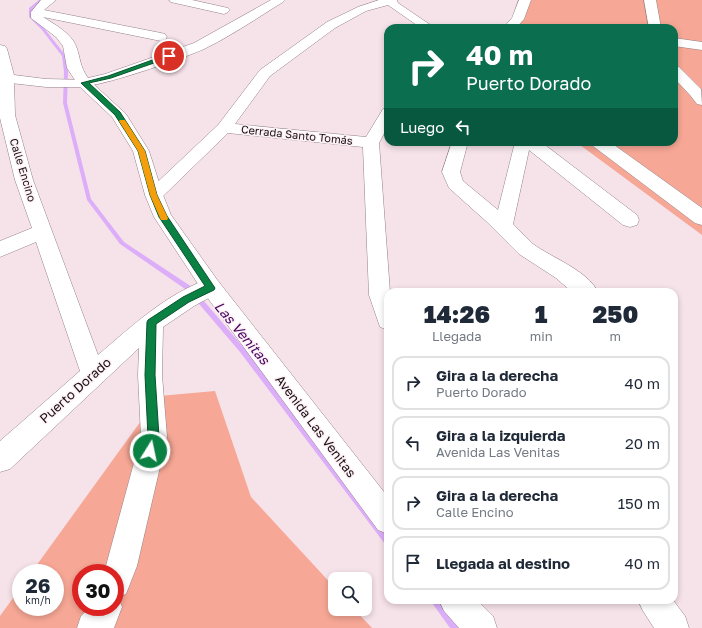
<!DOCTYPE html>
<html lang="es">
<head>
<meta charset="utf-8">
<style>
  :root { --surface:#fff; --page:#f2f2f3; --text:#1f2937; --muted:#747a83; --line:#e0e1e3 }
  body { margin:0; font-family:"Golos Text",sans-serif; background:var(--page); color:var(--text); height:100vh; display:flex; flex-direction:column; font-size:15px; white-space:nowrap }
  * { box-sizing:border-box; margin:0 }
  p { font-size:13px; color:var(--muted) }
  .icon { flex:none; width:22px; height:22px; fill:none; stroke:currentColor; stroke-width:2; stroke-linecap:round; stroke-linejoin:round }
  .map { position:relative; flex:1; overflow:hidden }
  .drawer { position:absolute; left:384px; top:288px; width:294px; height:316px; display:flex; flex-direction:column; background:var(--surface); border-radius:12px; box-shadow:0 2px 6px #0003 }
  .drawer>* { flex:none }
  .top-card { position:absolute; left:384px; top:24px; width:294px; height:122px; border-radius:12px; box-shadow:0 2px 6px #0003; background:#0b6e4f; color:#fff; overflow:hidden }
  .buttons { position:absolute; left:328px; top:572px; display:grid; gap:8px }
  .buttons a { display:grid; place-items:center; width:44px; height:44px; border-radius:8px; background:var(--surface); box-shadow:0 2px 6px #0003; font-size:20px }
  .speed { position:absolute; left:12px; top:564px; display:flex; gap:8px; font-size:20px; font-weight:700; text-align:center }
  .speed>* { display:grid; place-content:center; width:52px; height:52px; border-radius:50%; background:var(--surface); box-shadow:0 2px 6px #0003; line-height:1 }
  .speed small { font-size:10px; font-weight:400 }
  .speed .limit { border:6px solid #d22; background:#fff; color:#111 }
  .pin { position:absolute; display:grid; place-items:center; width:34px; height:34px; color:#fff; margin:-17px; border:2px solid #fff; border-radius:50%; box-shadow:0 1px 4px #0007 }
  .me { position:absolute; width:44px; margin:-22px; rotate:10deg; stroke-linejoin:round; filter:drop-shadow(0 0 3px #0008) }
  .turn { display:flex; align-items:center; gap:14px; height:84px; padding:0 16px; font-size:18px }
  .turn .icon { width:52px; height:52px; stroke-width:2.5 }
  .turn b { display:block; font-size:28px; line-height:34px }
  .then { display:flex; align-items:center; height:38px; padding:0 16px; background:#0003; gap:8px; font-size:15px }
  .eta { display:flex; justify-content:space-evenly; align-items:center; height:68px; text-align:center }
  .eta b { font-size:24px; font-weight:800; line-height:28px }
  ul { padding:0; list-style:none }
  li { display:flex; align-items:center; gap:12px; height:54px; margin:0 8px 6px; padding:0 8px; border:2px solid var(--line); border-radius:12px }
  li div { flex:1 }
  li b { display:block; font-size:15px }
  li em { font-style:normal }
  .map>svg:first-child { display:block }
  .green { fill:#f7a795; fill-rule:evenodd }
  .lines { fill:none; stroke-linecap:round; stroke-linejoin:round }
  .stream { fill:#dcaef9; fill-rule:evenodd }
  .street-casing { stroke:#948289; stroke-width:1 }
  .secondary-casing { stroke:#948289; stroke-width:1 }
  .street { fill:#fff; fill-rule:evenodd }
  .secondary { fill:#fff; fill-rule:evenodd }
  .route { fill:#0b8043; stroke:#07532c }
  .slow { fill:#f59e0b }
  .labels { text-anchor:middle; stroke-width:3; stroke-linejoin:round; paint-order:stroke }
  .far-street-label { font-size:11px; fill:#160f12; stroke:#fef1f6 }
  .street-label { font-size:13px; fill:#160f12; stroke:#fef1f6 }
  .water-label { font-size:14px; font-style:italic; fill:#45045f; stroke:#fef1f6 }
</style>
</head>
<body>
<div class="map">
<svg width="702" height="628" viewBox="0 0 702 628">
  <rect width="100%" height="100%" fill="#f6e2e9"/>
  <g class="green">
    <polygon points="527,0 702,0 702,235 576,142 674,142 674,28 513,28"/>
    <path d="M215 391 251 497 335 588V609H354L372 628H0V616L21 587V607H55V573H31L159 396ZM81 573H115V607H81Z"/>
  </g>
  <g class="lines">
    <g class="stream">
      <polygon points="39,0 43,0 33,8 33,17 44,28 66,56 68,72 67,103 91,199 124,242 192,287 244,348 388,534 388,545 385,544 240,352 188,291 120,244 87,200 63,103 64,72 62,56 42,30 29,17 29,8"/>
      <polygon points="430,600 439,600 458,625 459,628 450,628"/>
    </g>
    <g class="street-casing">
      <g id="street">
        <path d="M41 0H56L44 10 161 33 165 34 167 37 165 40 161 41 43 17C54 24 71 33 76 46 81 59 79 65 88 78L105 74 194 43 271 0H285L283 2C257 18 231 36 204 49 187 57 93 90 79 86L67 68 63 46 56 37 31 18V12Z"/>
        <polygon points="169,0 192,0 228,8 230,10 228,12 224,14 175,3 171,2"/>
        <polygon points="379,0 397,0 398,3 435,28 421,28 388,5 366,11 335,28 270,76 235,124 366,137 383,109 388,107 388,126 379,143 390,292 388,292 388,330 380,327 369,295 363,147 228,133 160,199 154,201 148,199 145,195 148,191 218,125 260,70 327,22 358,7"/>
        <polygon points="519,0 531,0 524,19 516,28 503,28 512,18"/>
        <polygon points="644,0 656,0 661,28 649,28"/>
        <polygon points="674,38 702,42 702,50 674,46"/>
        <polygon points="674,66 679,67 701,89 702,105 697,104 690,95 674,78"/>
        <path d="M7 75 12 76 14 79 15 115 33 180 98 355C132 326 167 293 211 278L218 281 222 287 218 293 194 306 163 327 162 375 167 437 137 566 126 594 118 597 122 607 114 628H77L81 616 90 607H115V573H104L141 437 138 375 139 348 10 469 0 472V441L80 371 36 242 0 257V241L32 228 15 180 0 118V79L2 76Z"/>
        <path d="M452 142H468L460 172 463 181 498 210 515 142H541L637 215 639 220 637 225 630 227 623 225 529 150 513 224C520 231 526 238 533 244 552 258 587 270 598 292H572L556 278 519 254 487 222 449 188 442 172Z"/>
        <polygon points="591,142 610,142 702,208 702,225 695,223 593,146"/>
        <polygon points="638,600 673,600 685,616 689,628 654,628 643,611"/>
      </g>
    </g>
    <g class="secondary-casing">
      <g id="secondary">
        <polygon points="0,45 5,46 7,49 14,75 46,79 89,80 126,114 149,151 163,195 171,215 218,281 388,497 388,534 378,530 204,293 154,217 145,195 133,151 112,117 80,87 46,87 2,82 0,79"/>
        <polygon points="439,600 477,600 493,616 497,628 459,628 444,611"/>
      </g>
    </g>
    <use href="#street" class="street"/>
    <use href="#secondary" class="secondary"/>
  </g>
  <polygon class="route" points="169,54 172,56 171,57 111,78 89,83 120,112 145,151 157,195 167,216 215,288 214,290 189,302 156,324 155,375 159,437 154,455 150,457 146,455 145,451 148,437 145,375 147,322 148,320 183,297 205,286 159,217 150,195 138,151 115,115 81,83 108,76"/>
  <polygon class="slow" points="120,120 125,120 145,151 157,195 168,218 167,220 161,220 160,218 150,195 138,151 119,121"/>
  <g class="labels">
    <g class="far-street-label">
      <text transform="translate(297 135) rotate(6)" y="4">Cerrada Santo Tomás</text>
      <text transform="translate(23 170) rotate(73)" y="4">Calle Encino</text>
    </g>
    <g class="street-label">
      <text transform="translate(75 390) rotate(-42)" y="5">Puerto Dorado</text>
      <text transform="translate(316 426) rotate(53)" y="5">Avenida Las Venitas</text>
    </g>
    <g class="water-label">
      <text transform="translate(242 333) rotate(50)" y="5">Las Venitas</text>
    </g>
  </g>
</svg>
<div class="buttons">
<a><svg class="icon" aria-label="search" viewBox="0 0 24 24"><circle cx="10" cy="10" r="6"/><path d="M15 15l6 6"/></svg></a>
</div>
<div class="speed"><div>26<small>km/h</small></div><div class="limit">30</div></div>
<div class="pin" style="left:169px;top:56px;background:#d93025"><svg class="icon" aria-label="arrive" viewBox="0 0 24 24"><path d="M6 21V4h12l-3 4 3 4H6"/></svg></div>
<svg class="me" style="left:150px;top:451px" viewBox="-20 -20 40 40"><circle r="17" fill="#0b8043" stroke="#fff" stroke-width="3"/><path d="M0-11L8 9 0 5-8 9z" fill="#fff"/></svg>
<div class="top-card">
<div class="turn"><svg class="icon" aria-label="right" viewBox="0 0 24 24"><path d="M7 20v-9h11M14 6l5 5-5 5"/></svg><div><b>40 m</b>Puerto Dorado</div></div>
<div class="then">Luego<svg class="icon" aria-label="left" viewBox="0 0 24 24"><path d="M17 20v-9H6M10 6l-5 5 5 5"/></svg></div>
</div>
<section class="drawer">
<div class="eta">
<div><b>14:26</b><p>Llegada</p></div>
<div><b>1</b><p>min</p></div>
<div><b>250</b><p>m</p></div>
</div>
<ul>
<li><svg class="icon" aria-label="right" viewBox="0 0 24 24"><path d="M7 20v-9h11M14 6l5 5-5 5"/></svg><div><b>Gira a la derecha</b><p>Puerto Dorado</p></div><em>40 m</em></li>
<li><svg class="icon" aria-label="left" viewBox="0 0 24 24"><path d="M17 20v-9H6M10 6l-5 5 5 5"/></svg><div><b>Gira a la izquierda</b><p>Avenida Las Venitas</p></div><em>20 m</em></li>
<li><svg class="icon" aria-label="right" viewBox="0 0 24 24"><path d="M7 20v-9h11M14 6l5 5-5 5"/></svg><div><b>Gira a la derecha</b><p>Calle Encino</p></div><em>150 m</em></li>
<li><svg class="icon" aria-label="arrive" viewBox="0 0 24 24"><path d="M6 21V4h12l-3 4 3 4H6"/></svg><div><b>Llegada al destino</b></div><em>40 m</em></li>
</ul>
</section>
</div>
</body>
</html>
